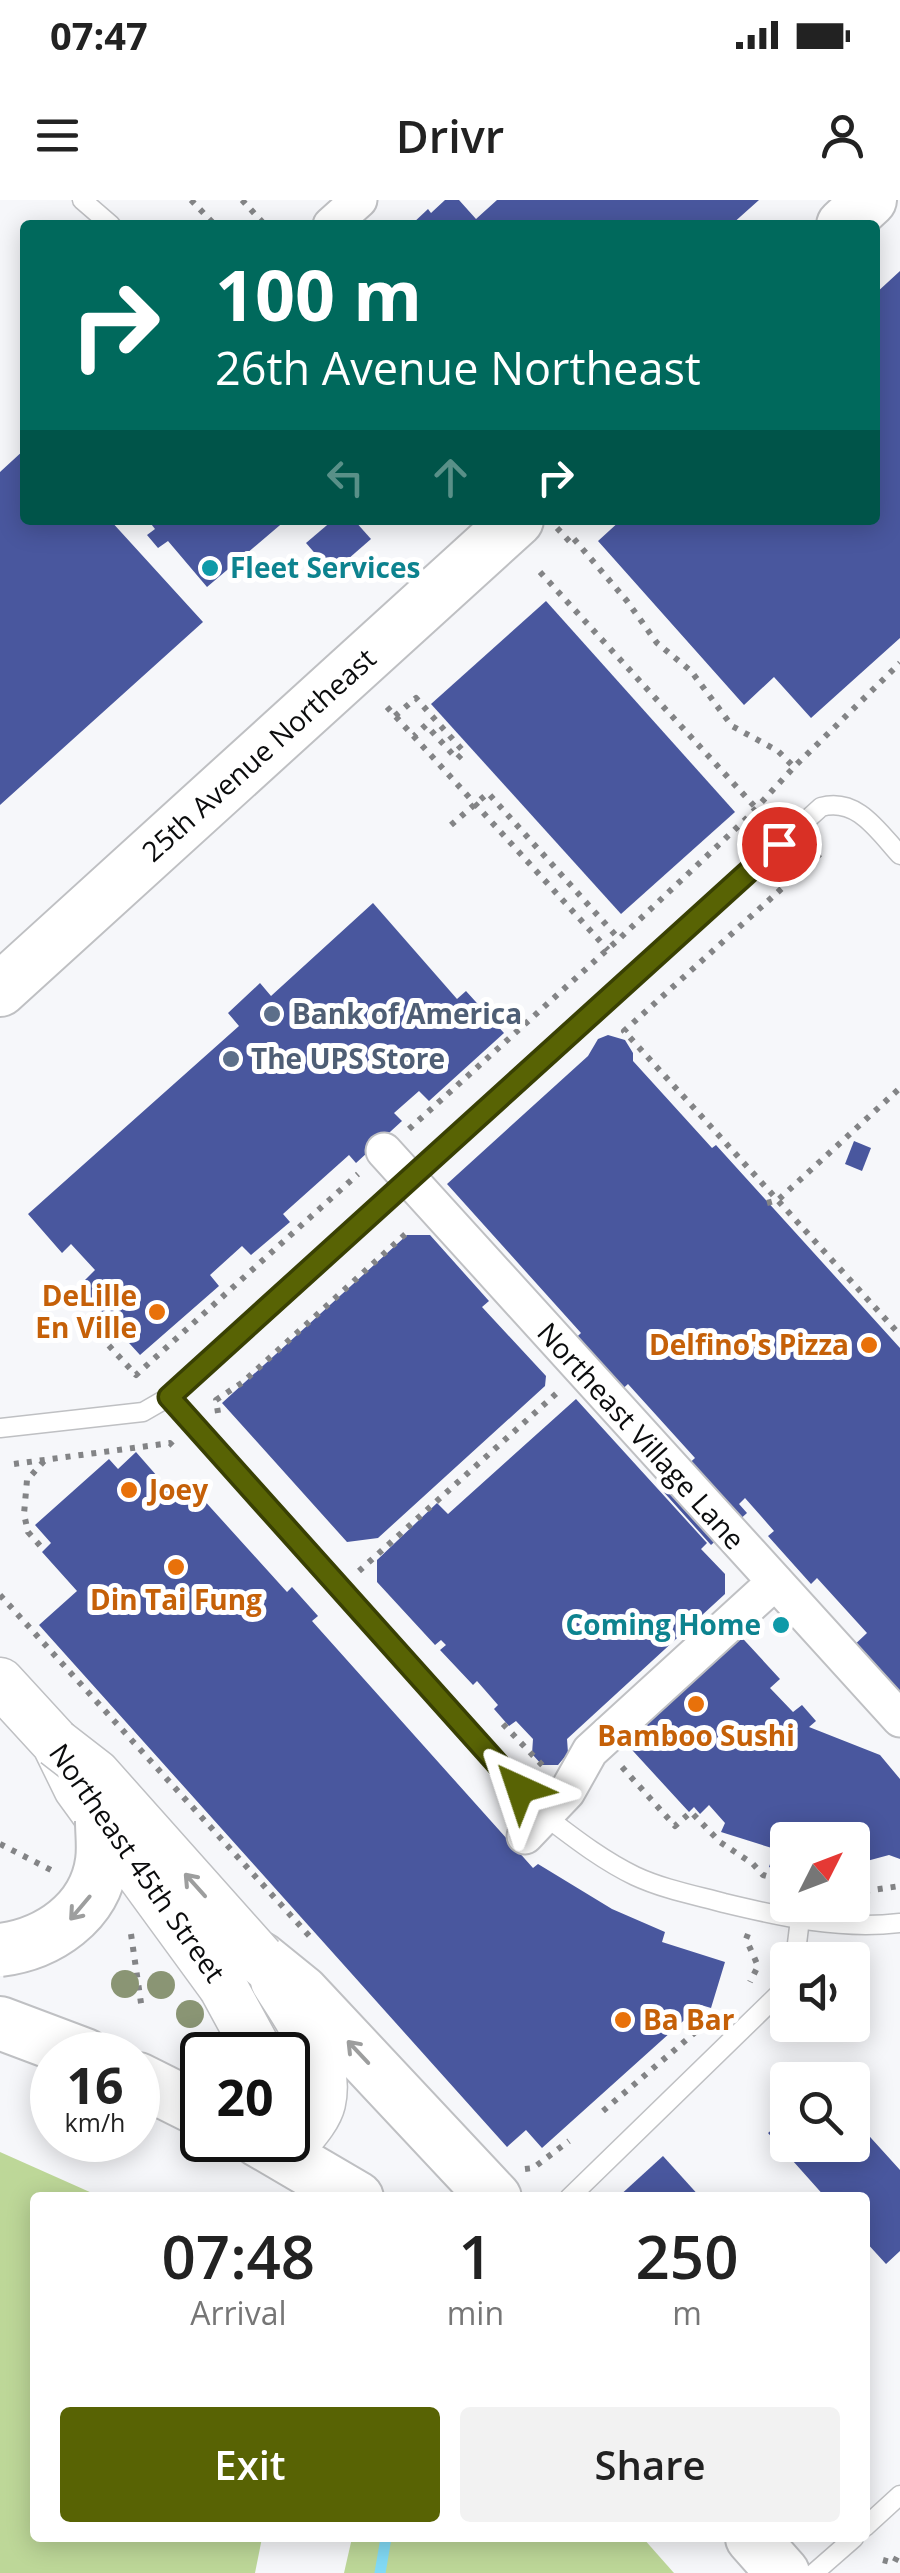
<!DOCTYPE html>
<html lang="en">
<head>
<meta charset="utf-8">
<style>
  :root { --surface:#fff; --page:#f2f2f2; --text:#222; --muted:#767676; --accent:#586304 }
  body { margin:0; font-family:"Open Sans",sans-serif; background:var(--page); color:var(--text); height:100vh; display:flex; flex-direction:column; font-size:38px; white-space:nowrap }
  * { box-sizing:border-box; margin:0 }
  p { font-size:32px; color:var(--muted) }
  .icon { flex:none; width:55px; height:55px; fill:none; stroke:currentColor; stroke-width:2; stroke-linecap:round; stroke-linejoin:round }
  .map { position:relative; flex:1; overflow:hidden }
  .panel { position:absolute; left:30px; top:1992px; width:840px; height:350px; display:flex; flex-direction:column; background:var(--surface); border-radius:10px; box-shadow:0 5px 25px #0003 }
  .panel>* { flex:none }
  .banner { position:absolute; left:20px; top:20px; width:860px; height:305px; border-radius:10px; box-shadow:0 5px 25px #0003; background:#00695c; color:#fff; overflow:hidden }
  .needle { width:65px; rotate:48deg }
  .controls { position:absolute; left:770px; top:1622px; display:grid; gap:20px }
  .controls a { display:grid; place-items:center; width:100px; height:100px; border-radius:10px; background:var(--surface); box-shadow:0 5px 25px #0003; font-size:50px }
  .speed { position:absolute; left:30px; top:1832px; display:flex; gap:20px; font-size:50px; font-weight:700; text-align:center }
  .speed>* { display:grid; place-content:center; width:130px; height:130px; border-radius:50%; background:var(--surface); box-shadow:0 5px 25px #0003; line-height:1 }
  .speed small { font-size:25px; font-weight:400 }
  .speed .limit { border:5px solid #111; border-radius:15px; background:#fff; color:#111 }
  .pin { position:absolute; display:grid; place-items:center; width:85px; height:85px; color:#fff; margin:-42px; border:5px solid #fff; border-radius:50%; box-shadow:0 2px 10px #0007 }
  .me { position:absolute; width:110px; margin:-55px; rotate:318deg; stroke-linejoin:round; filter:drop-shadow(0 0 8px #0008) }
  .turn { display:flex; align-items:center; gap:35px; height:210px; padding:0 30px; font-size:45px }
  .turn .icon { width:130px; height:130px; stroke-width:2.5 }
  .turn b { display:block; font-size:70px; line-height:85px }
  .lanes { display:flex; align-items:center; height:95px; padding:0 30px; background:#0003; justify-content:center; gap:50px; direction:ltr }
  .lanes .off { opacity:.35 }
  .eta { display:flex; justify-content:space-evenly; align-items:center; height:170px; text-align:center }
  .eta b { font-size:60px; font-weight:600; line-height:70px }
  .primary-button { display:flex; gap:20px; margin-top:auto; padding:20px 30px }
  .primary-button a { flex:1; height:115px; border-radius:10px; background:var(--accent); color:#fff; font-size:40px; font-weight:600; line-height:115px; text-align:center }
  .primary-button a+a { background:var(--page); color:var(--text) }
  .status { display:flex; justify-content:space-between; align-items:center; height:70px; padding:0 50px; background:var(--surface); direction:ltr }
  .status svg { height:28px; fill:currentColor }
  header { display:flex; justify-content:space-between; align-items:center; height:130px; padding:0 30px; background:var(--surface); font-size:45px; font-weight:600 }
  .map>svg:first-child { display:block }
  .green { fill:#bdd798 }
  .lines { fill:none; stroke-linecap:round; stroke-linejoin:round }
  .stream { stroke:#82daf5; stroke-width:11 }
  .building { fill:#49579e }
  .lane-casing { stroke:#bfc0c3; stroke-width:21 }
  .street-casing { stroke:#bfc0c3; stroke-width:39 }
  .secondary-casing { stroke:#bfc0c3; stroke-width:51 }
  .primary-casing { stroke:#bfc0c3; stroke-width:56 }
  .path { stroke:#838486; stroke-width:6; stroke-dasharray:5 8; stroke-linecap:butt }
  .lane { stroke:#fff; stroke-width:18 }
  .street { stroke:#fff; stroke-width:35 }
  .secondary { stroke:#fff; stroke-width:48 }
  .primary { stroke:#fff; stroke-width:52 }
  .secondary-bridge-casing { stroke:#bfc0c3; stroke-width:51; stroke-linecap:butt }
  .primary-bridge-casing { stroke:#bfc0c3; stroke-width:56; stroke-linecap:butt }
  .secondary-bridge { stroke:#fff; stroke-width:48 }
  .primary-bridge { stroke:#fff; stroke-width:52 }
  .tree { fill:#8a9574 }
  .oneway { stroke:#9d9e9e }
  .route-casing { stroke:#394003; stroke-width:25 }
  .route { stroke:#586304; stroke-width:18 }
  .culture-dot { fill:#0f9aa8; stroke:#fff; stroke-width:4 }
  .service-dot { fill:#5c6f8a; stroke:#fff; stroke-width:4 }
  .food-dot { fill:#e8710a; stroke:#fff; stroke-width:4 }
  .labels { text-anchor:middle; stroke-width:10; stroke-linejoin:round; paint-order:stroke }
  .culture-label { font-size:28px; font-weight:bold; fill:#0d838f; stroke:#fff; text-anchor:start }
  .street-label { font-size:28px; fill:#0b0c0d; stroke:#fff }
  .service-label { font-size:28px; font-weight:bold; fill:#4e5e75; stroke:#fff; text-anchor:start }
  .food-label { font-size:28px; font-weight:bold; fill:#c56008; stroke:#fff; text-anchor:end }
</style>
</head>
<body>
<div class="status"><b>07:47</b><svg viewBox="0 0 49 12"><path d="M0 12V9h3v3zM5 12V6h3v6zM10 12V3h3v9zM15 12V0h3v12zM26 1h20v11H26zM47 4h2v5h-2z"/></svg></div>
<header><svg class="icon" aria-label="menu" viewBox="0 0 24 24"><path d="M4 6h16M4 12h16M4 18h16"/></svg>Drivr<svg class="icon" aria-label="person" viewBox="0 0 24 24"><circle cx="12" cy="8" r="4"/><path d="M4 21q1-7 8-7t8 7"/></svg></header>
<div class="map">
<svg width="900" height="2373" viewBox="0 0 900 2373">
  <rect width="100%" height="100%" fill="#f6f7fa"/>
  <g class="green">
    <polygon points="0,1952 101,1997 35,1998 35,2338 262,2338 255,2373 0,2373"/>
    <polygon points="352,2338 643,2338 674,2373 344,2373"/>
  </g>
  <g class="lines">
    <polyline class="stream" points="380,2373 386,2338"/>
  </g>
  <g class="building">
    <polygon points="445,0 459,0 476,19 497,0 759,0 731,25 411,25 428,9 431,13"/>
    <polygon points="900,71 900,438 811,518 774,477 744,505 598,341 621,320 875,320 875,94"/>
    <polygon points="25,249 25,320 110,320 203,422 0,605 0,272"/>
    <polygon points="148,320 286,320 207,387 168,341 158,348 147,335 155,329"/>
    <polygon points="333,320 354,320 371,339 332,373 306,343"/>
    <polygon points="546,401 735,612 621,714 431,504"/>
    <polygon points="373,703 457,799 466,791 504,833 429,901 419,891 394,913 402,921 356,963 349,955 283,1014 290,1022 251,1055 242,1046 210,1075 219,1086 140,1155 78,1087 95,1070 71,1044 62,1053 28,1014 239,826 228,813 260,783 271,796"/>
    <polygon points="608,835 625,840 633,853 633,861 712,948 716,945 900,1148 900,1490 894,1496 850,1449 867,1433 817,1378 811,1384 768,1336 774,1331 745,1298 739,1304 747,1313 711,1345 661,1289 695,1258 628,1184 597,1212 551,1162 581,1133 447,984 588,856 598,839"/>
    <polygon points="854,941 871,948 862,971 845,964"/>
    <polygon points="407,1035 430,1035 489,1101 482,1107 546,1176 545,1186 378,1338 347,1342 222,1203"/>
    <polygon points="576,1199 707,1343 701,1349 725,1374 725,1394 567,1539 568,1553 558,1565 542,1565 532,1554 533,1539 516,1521 509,1526 494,1509 498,1505 477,1481 473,1485 440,1450 446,1445 441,1440 435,1445 377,1382 377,1360 437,1303 448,1314"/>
    <polygon points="136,1252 178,1300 192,1287 287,1392 292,1387 318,1416 312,1421 533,1668 538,1664 612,1709 665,1732 662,1742 725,1762 711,1808 701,1805 542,1948 526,1930 507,1947 39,1425 77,1391 42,1352 51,1343 35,1325 109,1259 118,1269"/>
    <polygon points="734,1429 780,1479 770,1488 793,1512 802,1505 816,1521 809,1527 880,1555 900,1579 900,1659 889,1655 852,1665 852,1640 788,1640 788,1674 769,1667 775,1649 721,1632 725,1623 709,1605 700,1614 694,1607 689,1612 622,1539"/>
    <polygon points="788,1916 788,1945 852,1945 852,1917 900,1970 900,2051 886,2064 865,2041 865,1998 826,1998 768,1933"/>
    <polygon points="663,1956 701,1998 617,1998"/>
  </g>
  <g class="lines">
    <g class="lane-casing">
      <g id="lane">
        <polyline points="82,0 111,25"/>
        <path d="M169 1197 545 1616C574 1638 602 1660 635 1676 663 1689 694 1695 724 1703 782 1717 840 1730 900 1723"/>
        <path d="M0 1228 143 1212 169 1197 821 607C857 597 878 631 900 655"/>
        <polyline points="795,1760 800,1719"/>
        <polyline points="569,1998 788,1785"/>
        <polyline points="865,2327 900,2295"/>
        <polyline points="814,2373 854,2338"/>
      </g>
    </g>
    <g class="street-casing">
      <g id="street">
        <polyline points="331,25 359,0"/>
        <polyline points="384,951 900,1519"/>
        <polyline points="525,1636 567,1592 590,1551 775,1382"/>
      </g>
    </g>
    <g class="secondary-casing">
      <g id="secondary">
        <polyline points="0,1482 56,1543 78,1588 102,1621"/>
        <path d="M275 1781C297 1817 331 1859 321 1903 317 1920 296 1940 286 1954"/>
        <polyline points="223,1787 260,1855"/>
      </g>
    </g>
    <g class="primary-casing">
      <g id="primary">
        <polyline points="843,25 870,0"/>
        <polyline points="0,790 517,320"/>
        <polyline points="260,1758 302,1792 495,1998"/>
        <polyline points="0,1823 85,1855"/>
        <polyline points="138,1879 202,1911"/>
        <polyline points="258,1940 357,1998"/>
        <polyline points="752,2338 783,2373"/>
      </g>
    </g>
    <g class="path">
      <polyline points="191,0 215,25"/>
      <polyline points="242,0 265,25"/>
      <polyline points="557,328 570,342"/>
      <polyline points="574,339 627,401 657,443 691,471 732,526 778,551 794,567"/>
      <polyline points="540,372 756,608"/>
      <polyline points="387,507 608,750"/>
      <polyline points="395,516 416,498 464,552 457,559 426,525 414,536"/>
      <polyline points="451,625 488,593 619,739"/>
      <polyline points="820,654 624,831 900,1135"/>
      <polyline points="409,929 619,739 747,618 794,567 900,463"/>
      <polyline points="767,1003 778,1000 900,888"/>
      <polyline points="100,1136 136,1175 358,974"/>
      <polyline points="218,1213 216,1200 243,1182 411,1029"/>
      <polyline points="44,1261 27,1280 24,1314 28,1332 44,1350"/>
      <polyline points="14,1264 170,1243 173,1246"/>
      <polyline points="359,1371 558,1192"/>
      <polyline points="0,1395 313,1740"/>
      <polyline points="503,1524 543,1566"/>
      <polyline points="622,1567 675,1626 691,1612 720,1642 753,1664 763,1675 788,1682"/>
      <polyline points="0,1644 55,1672"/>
      <polyline points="852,1693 900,1686"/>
      <polyline points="131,1734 142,1810"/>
      <polyline points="748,1734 746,1739 758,1766 750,1782"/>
      <polyline points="603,1911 705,1824"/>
      <polyline points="525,1969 533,1968 569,1941"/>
      <polyline points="883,2360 894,2363 900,2351"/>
    </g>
    <use href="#lane" class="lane"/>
    <use href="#street" class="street"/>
    <use href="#secondary" class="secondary"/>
    <use href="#primary" class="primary"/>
    <g class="secondary-bridge-casing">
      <g id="secondary-bridge">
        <polyline points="56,1543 96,1574 260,1758"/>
        <polyline points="104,1624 223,1787"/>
      </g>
    </g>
    <g class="primary-bridge-casing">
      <path id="primary-bridge" d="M0 1750C48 1744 95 1713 102 1661 104 1648 102 1634 102 1621"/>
    </g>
    <use href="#secondary-bridge" class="secondary-bridge"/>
    <use href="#primary-bridge" class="primary-bridge"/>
  </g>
  <g class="tree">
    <circle cx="125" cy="1784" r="14"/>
    <circle cx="161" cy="1785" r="14"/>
    <circle cx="190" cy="1814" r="14"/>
  </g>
  <defs><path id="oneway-shaft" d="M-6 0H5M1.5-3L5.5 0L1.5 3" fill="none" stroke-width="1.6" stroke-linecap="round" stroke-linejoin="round" transform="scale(2.5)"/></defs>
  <g class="oneway">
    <use href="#oneway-shaft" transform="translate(195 1685) rotate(-132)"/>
    <use href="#oneway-shaft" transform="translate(80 1708) rotate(130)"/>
    <use href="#oneway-shaft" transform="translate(358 1852) rotate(-133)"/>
  </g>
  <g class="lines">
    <g class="route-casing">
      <polyline id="route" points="520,1589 169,1197 779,644"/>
    </g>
    <use href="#route" class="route"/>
  </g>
  <g class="culture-dot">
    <circle cx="210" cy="368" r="10"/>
    <circle cx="781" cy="1425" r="10"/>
  </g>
  <g class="service-dot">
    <circle cx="272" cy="814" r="10"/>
    <circle cx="231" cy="859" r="10"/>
  </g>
  <g class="food-dot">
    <circle cx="157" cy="1112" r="10"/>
    <circle cx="869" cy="1145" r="10"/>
    <circle cx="129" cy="1290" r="10"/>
    <circle cx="176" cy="1367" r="10"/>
    <circle cx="696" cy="1504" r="10"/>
    <circle cx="623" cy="1820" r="10"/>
  </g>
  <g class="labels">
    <g class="culture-label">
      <text x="230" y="378">Fleet Services</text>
      <text x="761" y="1435" text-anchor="end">Coming Home</text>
    </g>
    <g class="street-label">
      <text transform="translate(259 555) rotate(-42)" y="10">25th Avenue Northeast</text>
      <text transform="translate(641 1236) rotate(48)" y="10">Northeast Village Lane</text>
      <text transform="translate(137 1663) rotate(55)" y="10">Northeast 45th Street</text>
    </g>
    <g class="service-label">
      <text x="292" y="824">Bank of America</text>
      <text x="251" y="869">The UPS Store</text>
    </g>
    <g class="food-label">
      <text x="137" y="1106">DeLille<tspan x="137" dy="32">En Ville</tspan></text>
      <text x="849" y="1155">Delfino's Pizza</text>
      <text x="149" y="1300" text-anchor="start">Joey</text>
      <text x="176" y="1410" text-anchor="middle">Din Tai Fung</text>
      <text x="696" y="1546" text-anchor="middle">Bamboo Sushi</text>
      <text x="643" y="1830" text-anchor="start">Ba Bar</text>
    </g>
  </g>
</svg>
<div class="controls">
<a><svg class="needle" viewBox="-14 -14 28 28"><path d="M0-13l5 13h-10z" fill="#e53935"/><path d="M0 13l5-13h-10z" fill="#767676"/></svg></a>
<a><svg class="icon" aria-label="sound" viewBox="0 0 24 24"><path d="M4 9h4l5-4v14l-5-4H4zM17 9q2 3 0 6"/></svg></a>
<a><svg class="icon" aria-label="search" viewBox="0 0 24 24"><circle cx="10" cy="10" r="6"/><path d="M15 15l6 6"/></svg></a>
</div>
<div class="speed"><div>16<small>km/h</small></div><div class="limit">20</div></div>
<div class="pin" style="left:779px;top:644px;background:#d93025"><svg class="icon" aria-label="arrive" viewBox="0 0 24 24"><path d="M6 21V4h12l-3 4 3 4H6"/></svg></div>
<svg class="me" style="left:520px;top:1589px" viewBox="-20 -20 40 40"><path d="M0-17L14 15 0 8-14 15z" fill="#586304" stroke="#fff" stroke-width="4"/></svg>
<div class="banner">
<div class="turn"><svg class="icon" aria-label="right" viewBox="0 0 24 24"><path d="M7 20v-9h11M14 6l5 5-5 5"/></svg><div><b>100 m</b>26th Avenue Northeast</div></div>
<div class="lanes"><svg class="icon off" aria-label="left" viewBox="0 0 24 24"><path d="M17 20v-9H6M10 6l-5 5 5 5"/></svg><svg class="icon off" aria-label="ahead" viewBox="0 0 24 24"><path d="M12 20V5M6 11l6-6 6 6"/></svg><svg class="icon" aria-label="right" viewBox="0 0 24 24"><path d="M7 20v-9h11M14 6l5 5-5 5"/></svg></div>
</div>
<section class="panel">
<div class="eta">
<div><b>07:48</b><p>Arrival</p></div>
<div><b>1</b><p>min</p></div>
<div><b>250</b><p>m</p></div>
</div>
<div class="primary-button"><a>Exit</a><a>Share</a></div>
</section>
</div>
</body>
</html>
